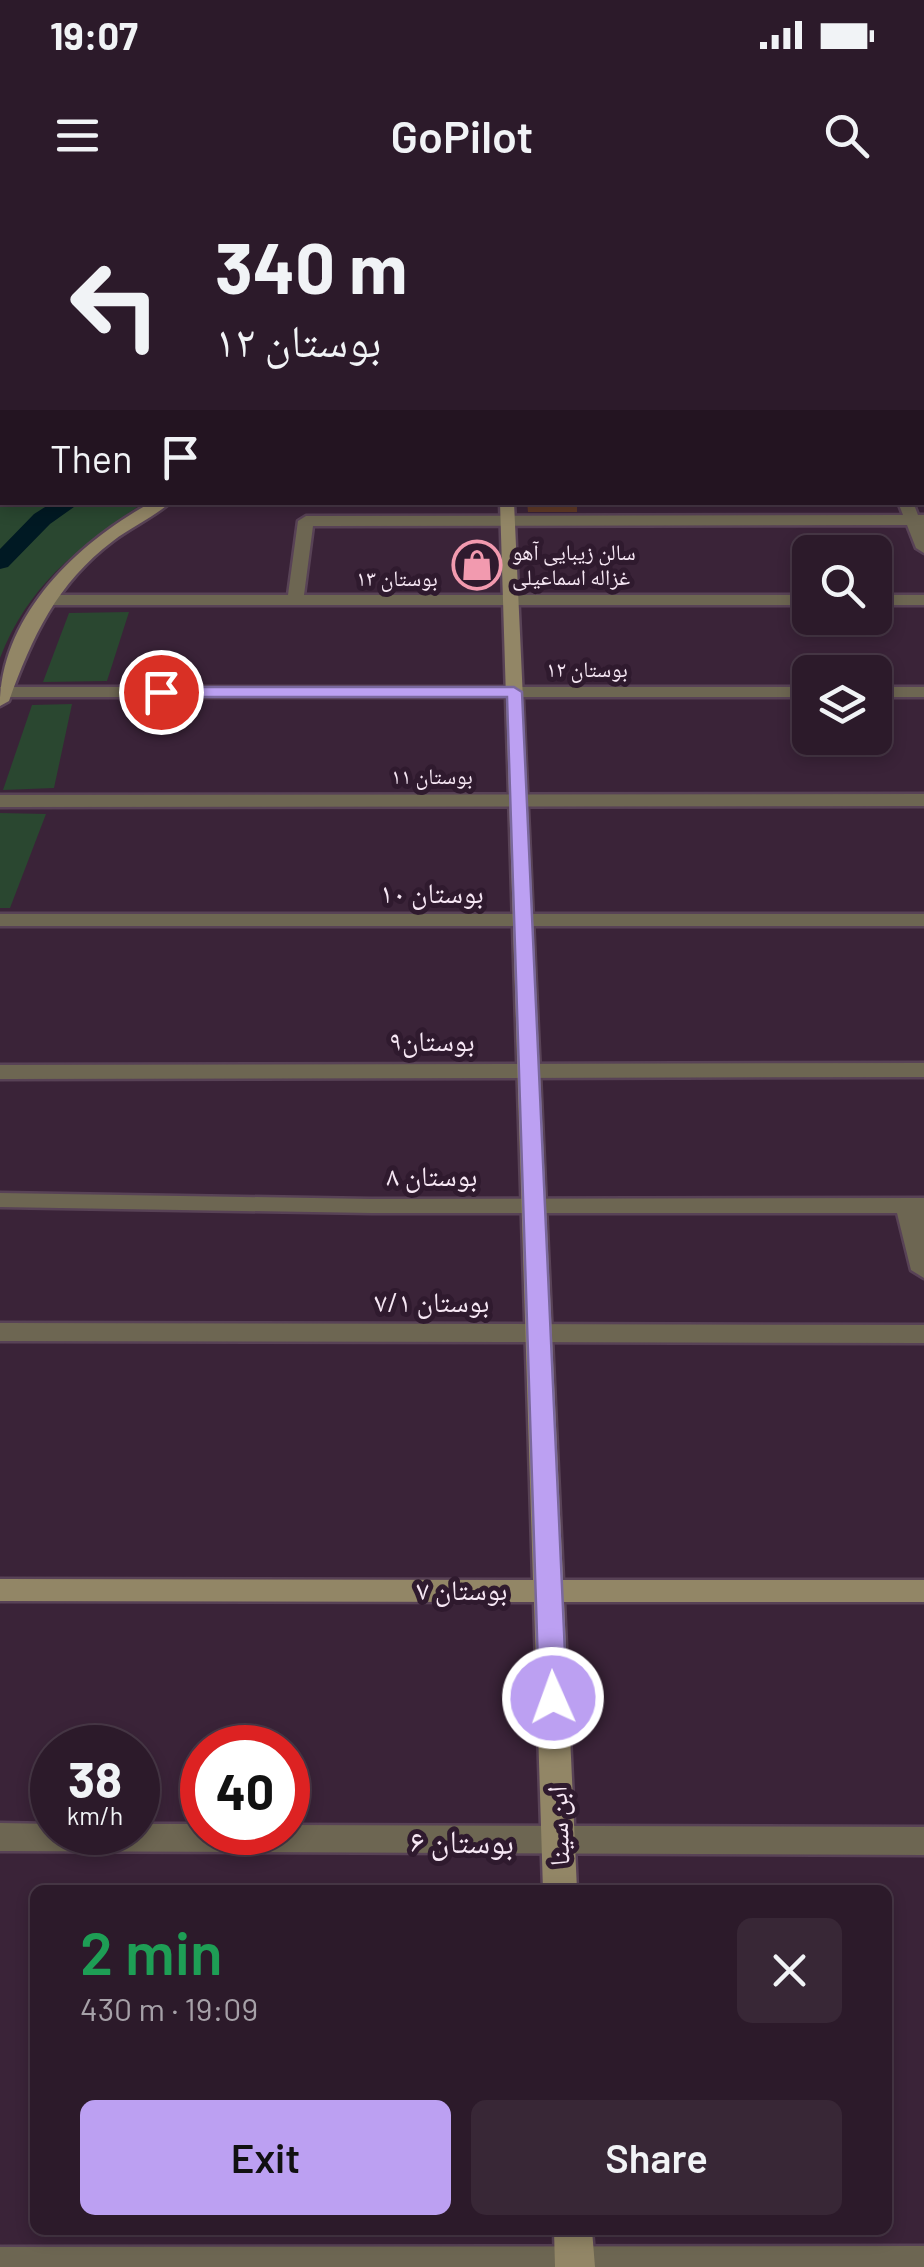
<!DOCTYPE html>
<html lang="en">
<head>
<meta charset="utf-8">
<style>
  :root { --surface:#2c1a2a; --page:#382736; --text:#f1f3f6; --muted:#a6a1a8; --line:#483847; --accent:#bca0f2 }
  body { margin:0; font-family:Barlow,"Noto Naskh Arabic",sans-serif; background:var(--page); color:var(--text); height:100vh; display:flex; flex-direction:column; font-size:38px; white-space:nowrap }
  * { box-sizing:border-box; margin:0 }
  p { font-size:32px; color:var(--muted) }
  .icon { flex:none; width:55px; height:55px; fill:none; stroke:currentColor; stroke-width:2; stroke-linecap:round; stroke-linejoin:round }
  .map { position:relative; flex:1; overflow:hidden }
  .details { position:absolute; left:30px; top:1685px; width:862px; height:350px; display:flex; flex-direction:column; background:var(--surface); border-radius:15px; box-shadow:0 5px 15px #0003,0 0 0 2px var(--line) }
  .details>* { flex:none }
  .guide { position:absolute; left:0px; top:0px; width:925px; height:305px; box-shadow:0 5px 15px #0003,0 0 0 2px var(--line); background:#2c1a2a; color:var(--text); overflow:hidden }
  .controls { position:absolute; left:792px; top:335px; display:grid; gap:20px }
  .controls a { display:grid; place-items:center; width:100px; height:100px; border-radius:15px; background:var(--surface); box-shadow:0 5px 15px #0003,0 0 0 2px var(--line); font-size:50px }
  .speed { position:absolute; left:30px; top:1525px; display:flex; gap:20px; font-size:50px; font-weight:700; text-align:center }
  .speed>* { display:grid; place-content:center; width:130px; height:130px; border-radius:50%; background:var(--surface); box-shadow:0 5px 15px #0003,0 0 0 2px var(--line); line-height:1 }
  .speed small { font-size:25px; font-weight:400 }
  .speed .limit { border:15px solid #d22; background:#fff; color:#111 }
  .pin { position:absolute; display:grid; place-items:center; width:85px; height:85px; color:#fff; margin:-42px; border:5px solid #fff; border-radius:50%; box-shadow:0 2px 10px #0007 }
  .me { position:absolute; width:110px; margin:-55px; rotate:358deg; stroke-linejoin:round; filter:drop-shadow(0 0 8px #0008) }
  .turn { display:flex; align-items:center; gap:35px; height:210px; padding:0 50px; font-size:45px }
  .turn .icon { width:130px; height:130px; stroke-width:2.5 }
  .turn b { display:block; font-size:70px; line-height:85px }
  .then { display:flex; align-items:center; height:95px; padding:0 50px; background:#0003; gap:20px; font-size:38px }
  .round { display:grid; place-items:center; flex:none; width:105px; height:105px; border-radius:15px; background:var(--page) }
  .headline { display:flex; align-items:center; justify-content:space-between; height:170px; padding:0 50px }
  h1 { font-size:60px; font-weight:600; line-height:75px; color:#1e9e55 }
  .button { display:flex; gap:20px; margin-top:auto; padding:20px 50px }
  .button a { flex:1; height:115px; border-radius:15px; background:var(--accent); color:#111; font-size:40px; font-weight:600; line-height:115px; text-align:center }
  .button a+a { background:var(--page); color:var(--text) }
  .status { display:flex; justify-content:space-between; align-items:center; height:70px; padding:0 50px; background:var(--surface); direction:ltr }
  .status svg { height:28px; fill:currentColor }
  header { display:flex; justify-content:space-between; align-items:center; height:130px; padding:0 50px; background:var(--surface); font-size:45px; font-weight:600 }
  .map>svg:first-child { display:block }
  .green { fill:#2a4730 }
  .lines { fill:none; stroke-linecap:round; stroke-linejoin:round }
  .canal { fill:#001923; fill-rule:evenodd }
  .street-casing { stroke:#584256; stroke-width:5 }
  .secondary-casing { stroke:#584256; stroke-width:5 }
  .primary-casing { stroke:#584256; stroke-width:5 }
  .street { fill:#6d6652; fill-rule:evenodd }
  .secondary { fill:#928666; fill-rule:evenodd }
  .primary { fill:#ae9e75; fill-rule:evenodd }
  .wall { fill:#5f3927 }
  .route { fill:#bca0f2; stroke:#7a689d; stroke-width:2.5 }
  .labels { text-anchor:middle; stroke-width:10; stroke-linejoin:round; paint-order:stroke }
  .far-poi-label { font-size:22px; fill:#f6e7f4; stroke:#2f1a2e; text-anchor:start }
  .far-street-label { font-size:22px; fill:#f6e7f4; stroke:#2f1a2e }
  .street-label { font-size:28px; fill:#f6e7f4; stroke:#2f1a2e }
  .near-street-label { font-size:32px; fill:#f6e7f4; stroke:#2f1a2e }
</style>
</head>
<body>
<div class="status"><b>19:07</b><svg viewBox="0 0 49 12"><path d="M0 12V9h3v3zM5 12V6h3v6zM10 12V3h3v9zM15 12V0h3v12zM26 1h20v11H26zM47 4h2v5h-2z"/></svg></div>
<header><svg class="icon" aria-label="menu" viewBox="0 0 24 24"><path d="M4 6h16M4 12h16M4 18h16"/></svg>GoPilot<svg class="icon" aria-label="search" viewBox="0 0 24 24"><circle cx="10" cy="10" r="6"/><path d="M15 15l6 6"/></svg></header>
<div class="map">
<svg width="924" height="2067" viewBox="0 0 924 2067">
  <rect width="100%" height="100%" fill="#3a2338"/>
  <g class="green">
    <path d="M6 303H143C80 347 29 383 0 458V307Z"/>
    <polygon points="129,412 107,481 43,482 69,413"/>
    <polygon points="72,504 54,588 3,590 32,505"/>
    <polygon points="0,613 46,614 10,708 0,708"/>
  </g>
  <g class="lines">
    <polygon class="canal" points="53,302 81,302 50,324 8,367 0,369 0,349 34,314"/>
    <g class="street-casing">
      <g id="street">
        <rect x="0" y="24" width="2" height="6"/>
        <polygon points="0,62 2,63 2,69 0,70"/>
        <rect x="922" y="124" width="2" height="8"/>
        <rect x="922" y="182" width="2" height="8"/>
        <polygon points="898,302 913,302 918,315 924,315 924,353 916,348 907,325 313,326 304,395 810,395 810,405 45,405 37,400 45,395 288,395 298,321 306,316 903,315"/>
        <rect x="875" y="395" width="49" height="10"/>
        <polygon points="0,487 810,487 810,497 3,497"/>
        <rect x="875" y="487" width="49" height="10"/>
        <polygon points="924,594 924,606 0,607 0,595"/>
        <rect x="0" y="714" width="924" height="12"/>
        <polygon points="924,863 924,877 0,879 0,865"/>
        <polygon points="0,993 371,999 924,998 924,1078 911,1070 897,1013 371,1013 0,1007"/>
        <polygon points="0,1123 924,1125 924,1143 0,1141"/>
        <polygon points="0,1623 52,1624 52,1632 138,1632 138,1624 202,1624 202,1632 288,1632 288,1625 924,1627 924,1655 0,1651"/>
        <polygon points="924,2046 924,2067 0,2067 0,2047"/>
      </g>
    </g>
    <g class="secondary-casing">
      <g id="secondary">
        <rect x="922" y="85" width="2" height="8"/>
        <rect x="0" y="105" width="2" height="8"/>
        <polygon points="0,124 2,125 2,133 0,132"/>
        <rect x="922" y="250" width="2" height="8"/>
        <path d="M152 302H171C154 317 131 327 113 341 57 383 32 437 9 501L0 506C0 416 77 343 152 302Z"/>
        <polygon points="500,302 514,302 563,1380 924,1380 924,1402 564,1402 577,1690 543,1690 534,1402 0,1401 0,1379 533,1380"/>
        <polygon points="554,2030 592,2030 595,2067 555,2067"/>
      </g>
    </g>
    <g class="primary-casing">
      <g id="primary">
        <rect x="423" y="0" width="10" height="2"/>
        <polygon points="472,0 482,0 483,2 473,2"/>
      </g>
    </g>
    <use href="#street" class="street"/>
    <use href="#secondary" class="secondary"/>
    <use href="#primary" class="primary"/>
  </g>
  <polygon class="wall" points="527,302 577,302 577,312 528,312"/>
  <polygon class="route" points="514,487 522,492 567,1498 563,1506 553,1509 543,1506 539,1498 507,497 161,497 153,492 161,487"/>
  <defs>
    <g id="shop-ring" transform="scale(2.5)"><circle r="9.5" fill="#2f1a2e" stroke="#f29aaf" stroke-width="1.5"/><path d="M-5-2.5h2.3a2.7 3.5 0 0 1 5.4 0H5L5.5 6h-11ZM-1.5-2.5h3a1.5 2.3 0 0 0-3 0Z" fill="#f29aaf"/></g>
  </defs>
  <g fill-rule="evenodd">
    <use href="#shop-ring" x="477" y="365"/>
  </g>
  <g class="labels">
    <g class="far-poi-label">
      <text x="512" y="360">سالن زیبایی آهو<tspan x="512" dy="25">غزاله اسماعیلی</tspan></text>
    </g>
    <g class="far-street-label">
      <text x="397" y="386">بوستان ۱۳</text>
      <text x="587" y="477">بوستان ۱۲</text>
      <text x="432" y="584">بوستان ۱۱</text>
    </g>
    <g class="street-label">
      <text x="432" y="703">بوستان ۱۰</text>
      <text x="432" y="851">بوستان۹</text>
      <text x="432" y="986">بوستان ۸</text>
      <text x="432" y="1112">بوستان ۷/۱</text>
      <text x="462" y="1400">بوستان ۷</text>
      <text transform="translate(558 1626) rotate(-92)" y="10">ابن سینا</text>
    </g>
    <g class="near-street-label">
      <text transform="translate(462 1642) rotate(1)" y="11">بوستان ۶</text>
    </g>
  </g>
</svg>
<div class="controls">
<a><svg class="icon" aria-label="search" viewBox="0 0 24 24"><circle cx="10" cy="10" r="6"/><path d="M15 15l6 6"/></svg></a>
<a><svg class="icon" aria-label="layers" viewBox="0 0 24 24"><path d="M12 4l9 5-9 5-9-5zM3 14l9 5 9-5"/></svg></a>
</div>
<div class="speed"><div>38<small>km/h</small></div><div class="limit">40</div></div>
<div class="pin" style="left:161px;top:492px;background:#d93025"><svg class="icon" aria-label="arrive" viewBox="0 0 24 24"><path d="M6 21V4h12l-3 4 3 4H6"/></svg></div>
<svg class="me" style="left:553px;top:1498px" viewBox="-20 -20 40 40"><circle r="17" fill="#bca0f2" stroke="#fff" stroke-width="3"/><path d="M0-11L8 9 0 5-8 9z" fill="#fff"/></svg>
<div class="guide">
<div class="turn"><svg class="icon" aria-label="left" viewBox="0 0 24 24"><path d="M17 20v-9H6M10 6l-5 5 5 5"/></svg><div><b>340 m</b>بوستان ۱۲</div></div>
<div class="then">Then<svg class="icon" aria-label="arrive" viewBox="0 0 24 24"><path d="M6 21V4h12l-3 4 3 4H6"/></svg></div>
</div>
<section class="details">
<div class="headline"><div><h1>2 min</h1><p>430 m · 19:09</p></div><a class="round"><svg class="icon" aria-label="close" viewBox="0 0 24 24"><path d="M6 6l12 12M18 6L6 18"/></svg></a></div>
<div class="button"><a>Exit</a><a>Share</a></div>
</section>
</div>
</body>
</html>
